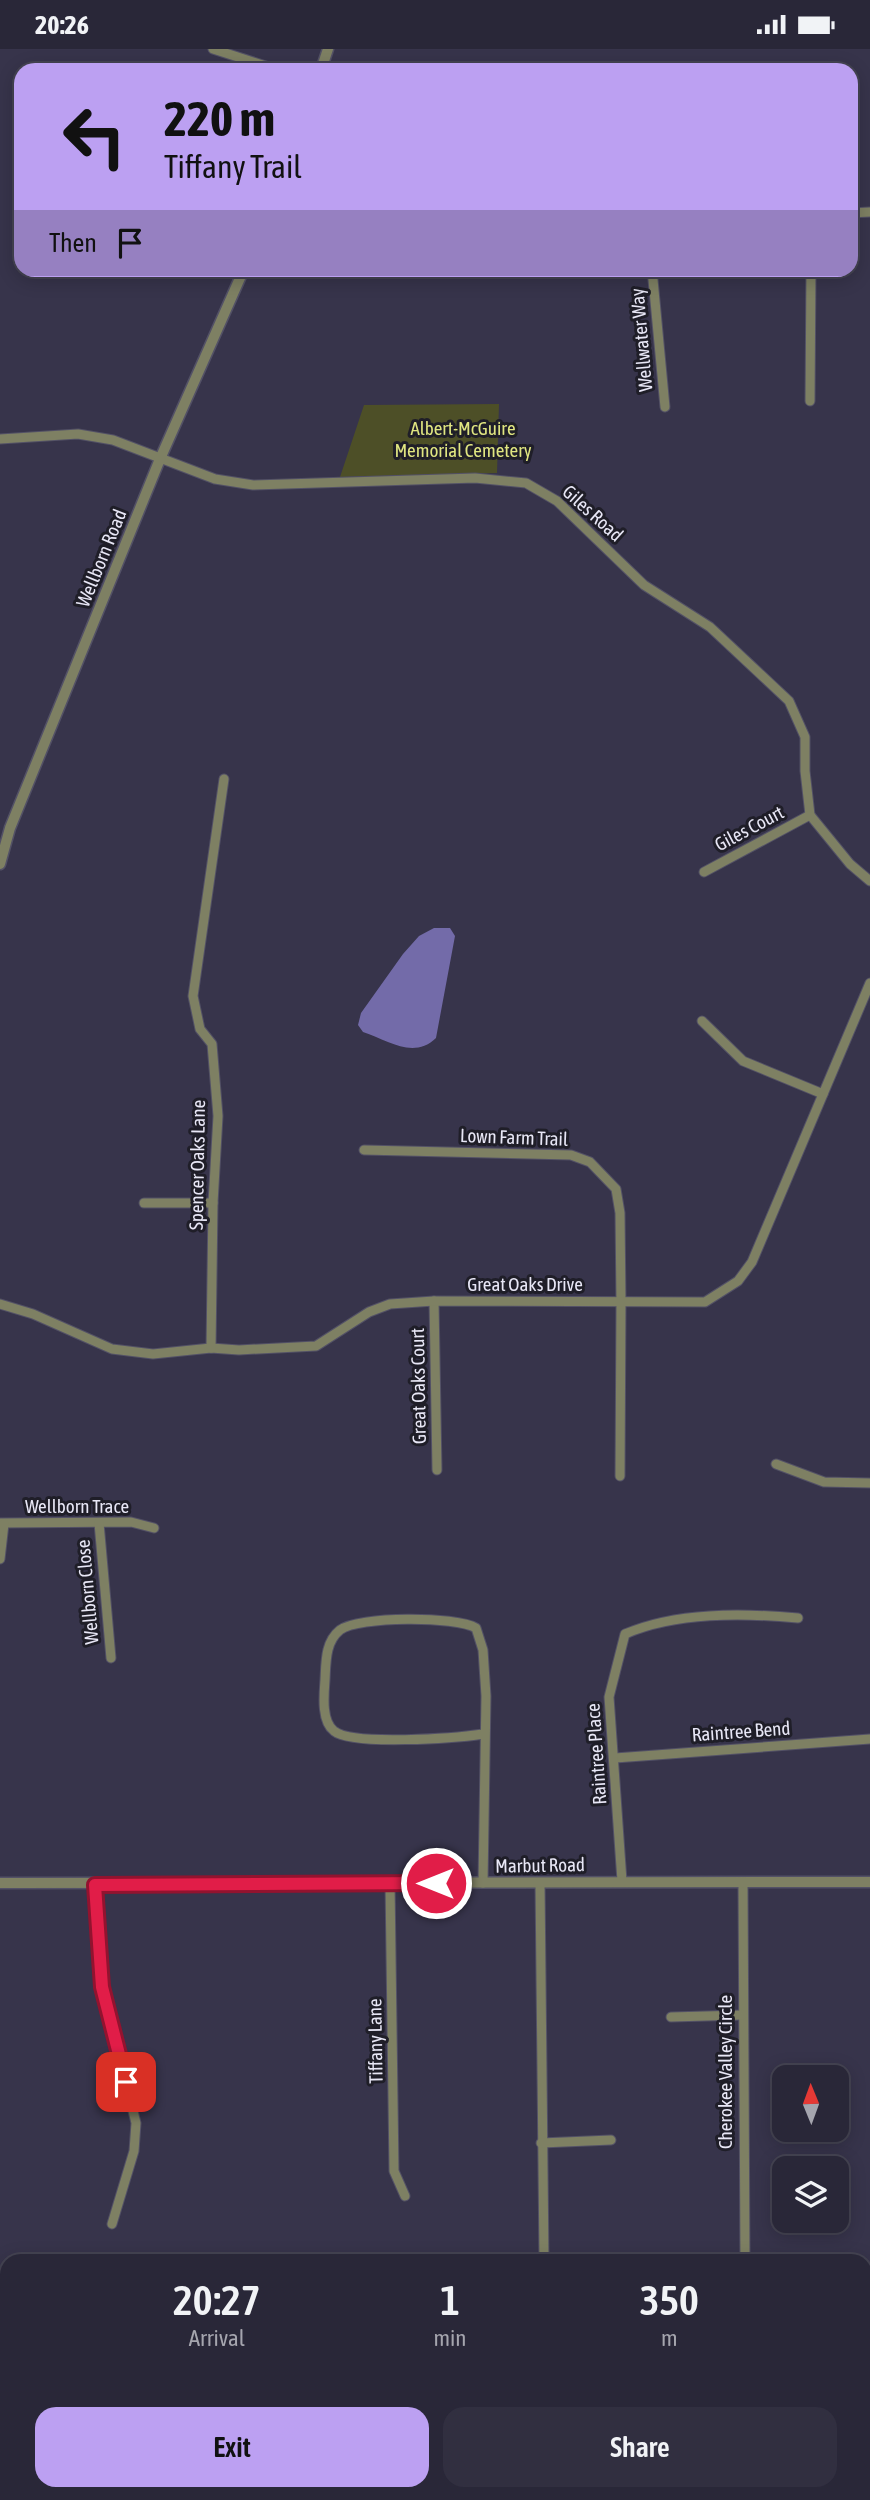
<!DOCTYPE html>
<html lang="en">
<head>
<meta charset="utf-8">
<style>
  :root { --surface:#292738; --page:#312f40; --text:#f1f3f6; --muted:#a5a5ae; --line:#454453; --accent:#bca0f2 }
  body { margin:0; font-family:"Asap Condensed",sans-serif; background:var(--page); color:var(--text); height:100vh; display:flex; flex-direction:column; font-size:26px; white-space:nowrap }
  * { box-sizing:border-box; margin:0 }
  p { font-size:23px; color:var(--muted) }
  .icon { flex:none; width:38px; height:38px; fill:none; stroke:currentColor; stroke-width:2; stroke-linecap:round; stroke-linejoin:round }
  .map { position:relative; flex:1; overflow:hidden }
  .details { position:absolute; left:0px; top:2205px; width:872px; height:247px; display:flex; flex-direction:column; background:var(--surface); border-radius:21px 21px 0 0; box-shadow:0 4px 18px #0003,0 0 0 2px var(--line) }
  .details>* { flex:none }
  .top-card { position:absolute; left:14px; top:14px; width:844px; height:214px; border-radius:21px; box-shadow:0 4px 18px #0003,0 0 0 2px var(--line); background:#bca0f2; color:#111; overflow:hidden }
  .needle { width:46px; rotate:359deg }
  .tools { position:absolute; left:772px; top:2016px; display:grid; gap:14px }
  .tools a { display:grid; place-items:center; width:77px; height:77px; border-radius:14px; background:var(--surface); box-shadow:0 4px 18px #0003,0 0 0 2px var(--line); font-size:35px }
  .pin { position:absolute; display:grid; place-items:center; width:60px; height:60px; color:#fff; margin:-30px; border-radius:14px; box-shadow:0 4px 10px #0006 }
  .me { position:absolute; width:77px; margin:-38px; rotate:270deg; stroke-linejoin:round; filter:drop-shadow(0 0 5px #0008) }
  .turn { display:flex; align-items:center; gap:24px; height:147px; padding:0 35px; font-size:32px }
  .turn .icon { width:91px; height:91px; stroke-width:2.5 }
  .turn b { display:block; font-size:49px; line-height:60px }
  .then { display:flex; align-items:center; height:66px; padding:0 35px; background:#0003; gap:14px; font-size:26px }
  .eta { display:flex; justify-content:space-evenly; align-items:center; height:119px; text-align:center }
  .eta b { font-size:42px; font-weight:600; line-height:49px }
  .primary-button { display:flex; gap:14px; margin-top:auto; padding:14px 35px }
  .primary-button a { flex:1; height:80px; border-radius:21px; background:var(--accent); color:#111; font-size:28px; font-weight:600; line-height:80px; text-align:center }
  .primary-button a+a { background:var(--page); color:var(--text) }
  .status { display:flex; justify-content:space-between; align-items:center; height:49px; padding:0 35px; background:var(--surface); direction:ltr }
  .status svg { height:19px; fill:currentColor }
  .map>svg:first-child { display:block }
  .green { fill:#4d4f27 }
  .water { fill:#736ba9 }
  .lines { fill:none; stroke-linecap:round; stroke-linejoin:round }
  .stream { stroke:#736ba9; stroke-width:3.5 }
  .minor-casing { stroke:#535166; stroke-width:11 }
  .tertiary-casing { stroke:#535166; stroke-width:13 }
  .minor { stroke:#7e8063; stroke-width:9 }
  .tertiary { stroke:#7e8063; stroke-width:10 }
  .route-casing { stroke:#92132f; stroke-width:18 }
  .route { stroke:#e11d48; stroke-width:12 }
  .labels { text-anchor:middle; stroke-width:6; stroke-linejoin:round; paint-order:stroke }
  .street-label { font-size:19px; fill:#e8e7f6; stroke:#1f1e28 }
  .park-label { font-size:19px; fill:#e0e681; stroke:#1f1e28 }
</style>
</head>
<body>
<div class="status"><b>20:26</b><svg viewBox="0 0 49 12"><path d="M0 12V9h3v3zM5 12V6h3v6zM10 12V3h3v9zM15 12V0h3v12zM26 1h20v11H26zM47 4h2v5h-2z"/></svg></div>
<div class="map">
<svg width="870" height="2451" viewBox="0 0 870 2451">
  <rect width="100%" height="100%" fill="#37344b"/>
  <polygon class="green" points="499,355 497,424 340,428 364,356"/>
  <path class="water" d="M434 879H450L455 887 436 989C413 1011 388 991 363 983L358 976 361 964 403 905 419 887Z"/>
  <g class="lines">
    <g class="stream">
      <polyline points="0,2394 7,2398"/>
      <polyline points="93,2445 102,2451"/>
    </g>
    <g class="minor-casing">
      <g id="minor">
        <polyline points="213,0 278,21"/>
        <polyline points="850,164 870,163"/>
        <polyline points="652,220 665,358"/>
        <polyline points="810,352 811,220"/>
        <polyline points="0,390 78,385 113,391 215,430 253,436 475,429 526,434 557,452 644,536 710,578 789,652 805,688 805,722 810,766 850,815 870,832"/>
        <polyline points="704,823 810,766"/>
        <polyline points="702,972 743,1012 823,1045"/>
        <polyline points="364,1101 571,1106 590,1113 616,1140 620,1164 621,1253 620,1427"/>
        <polyline points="144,1154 213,1154"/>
        <polyline points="434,1252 437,1421"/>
        <polyline points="0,1255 33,1265 112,1300 153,1305 211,1299 239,1301 316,1297 369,1263 390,1255 434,1252 705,1253 738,1232 752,1213 870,934"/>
        <polyline points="211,1299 213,1154 218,1067 212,995 200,980 193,947 224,730"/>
        <polyline points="776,1415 824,1433 870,1434"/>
        <polyline points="0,1474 131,1473 154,1479"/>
        <polyline points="99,1474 111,1609"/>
        <polyline points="0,1510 4,1475"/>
        <path d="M483 1685C457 1689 352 1697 334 1682 321 1672 324 1645 325 1631 326 1613 325 1593 340 1581 358 1567 456 1567 476 1579L483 1601 486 1647 483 1834"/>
        <polyline points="615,1709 870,1690"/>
        <path d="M622 1832 609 1648 625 1585C676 1563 742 1564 798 1569"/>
        <polyline points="743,1833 745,2212"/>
        <polyline points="390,1834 394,2122 405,2147"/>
        <polyline points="540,1834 544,2212"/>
        <polyline points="95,1836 102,1938 136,2074 134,2102 112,2175"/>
        <polyline points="671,1968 742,1966"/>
        <polyline points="541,2094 611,2091"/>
        <polyline points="549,2445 550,2451"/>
        <polyline points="746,2451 746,2445"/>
      </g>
    </g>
    <g class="tertiary-casing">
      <g id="tertiary">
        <polyline points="321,21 328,0"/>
        <polyline points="0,815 10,779 160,410 244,220"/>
        <polyline points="0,1834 870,1833"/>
      </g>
    </g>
    <use href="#minor" class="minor"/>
    <use href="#tertiary" class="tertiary"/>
  </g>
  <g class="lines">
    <g class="route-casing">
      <polyline id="route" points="126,2033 102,1938 95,1836 436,1834"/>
    </g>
    <use href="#route" class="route"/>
  </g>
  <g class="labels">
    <g class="street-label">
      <text transform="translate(641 291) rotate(-95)" y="7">Wellwater Way</text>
      <text transform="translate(593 464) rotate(42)" y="7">Giles Road</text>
      <text transform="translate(101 509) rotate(-68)" y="7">Wellborn Road</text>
      <text transform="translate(749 779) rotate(-28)" y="7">Giles Court</text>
      <text transform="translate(514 1088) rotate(2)" y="7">Lown Farm Trail</text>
      <text transform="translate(197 1116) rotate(-89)" y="7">Spencer Oaks Lane</text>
      <text x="525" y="1242">Great Oaks Drive</text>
      <text transform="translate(418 1337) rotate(-91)" y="7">Great Oaks Court</text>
      <text x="77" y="1464">Wellborn Trace</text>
      <text transform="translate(87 1543) rotate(-95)" y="7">Wellborn Close</text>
      <text transform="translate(741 1682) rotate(-4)" y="7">Raintree Bend</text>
      <text transform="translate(596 1705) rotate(-94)" y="7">Raintree Place</text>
      <text transform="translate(540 1816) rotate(-1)" y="7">Marbut Road</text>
      <text transform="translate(375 1992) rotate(-91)" y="7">Tiffany Lane</text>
      <text transform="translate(725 2023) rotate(-90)" y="7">Cherokee Valley Circle</text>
    </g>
    <g class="park-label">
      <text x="463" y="386">Albert-McGuire<tspan x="463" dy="22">Memorial Cemetery</tspan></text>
    </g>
  </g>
</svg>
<div class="tools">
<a><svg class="needle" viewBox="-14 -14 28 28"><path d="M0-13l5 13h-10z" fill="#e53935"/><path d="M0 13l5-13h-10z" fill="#a5a5ae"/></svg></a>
<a><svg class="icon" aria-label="layers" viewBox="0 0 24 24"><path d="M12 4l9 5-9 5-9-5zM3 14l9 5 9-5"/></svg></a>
</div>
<div class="pin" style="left:126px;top:2033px;background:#d93025"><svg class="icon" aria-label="arrive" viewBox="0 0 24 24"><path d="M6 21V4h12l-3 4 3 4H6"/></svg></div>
<svg class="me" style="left:436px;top:1834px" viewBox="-20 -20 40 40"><circle r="17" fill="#e11d48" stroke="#fff" stroke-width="3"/><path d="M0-11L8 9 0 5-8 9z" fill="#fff"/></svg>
<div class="top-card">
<div class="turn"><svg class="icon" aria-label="left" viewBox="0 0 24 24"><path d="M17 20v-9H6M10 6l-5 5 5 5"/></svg><div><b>220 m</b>Tiffany Trail</div></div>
<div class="then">Then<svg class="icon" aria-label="arrive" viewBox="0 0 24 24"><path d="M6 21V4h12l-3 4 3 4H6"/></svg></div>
</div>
<section class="details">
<div class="eta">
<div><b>20:27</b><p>Arrival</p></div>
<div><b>1</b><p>min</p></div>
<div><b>350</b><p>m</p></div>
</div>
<div class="primary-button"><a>Exit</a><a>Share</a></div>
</section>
</div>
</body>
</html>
